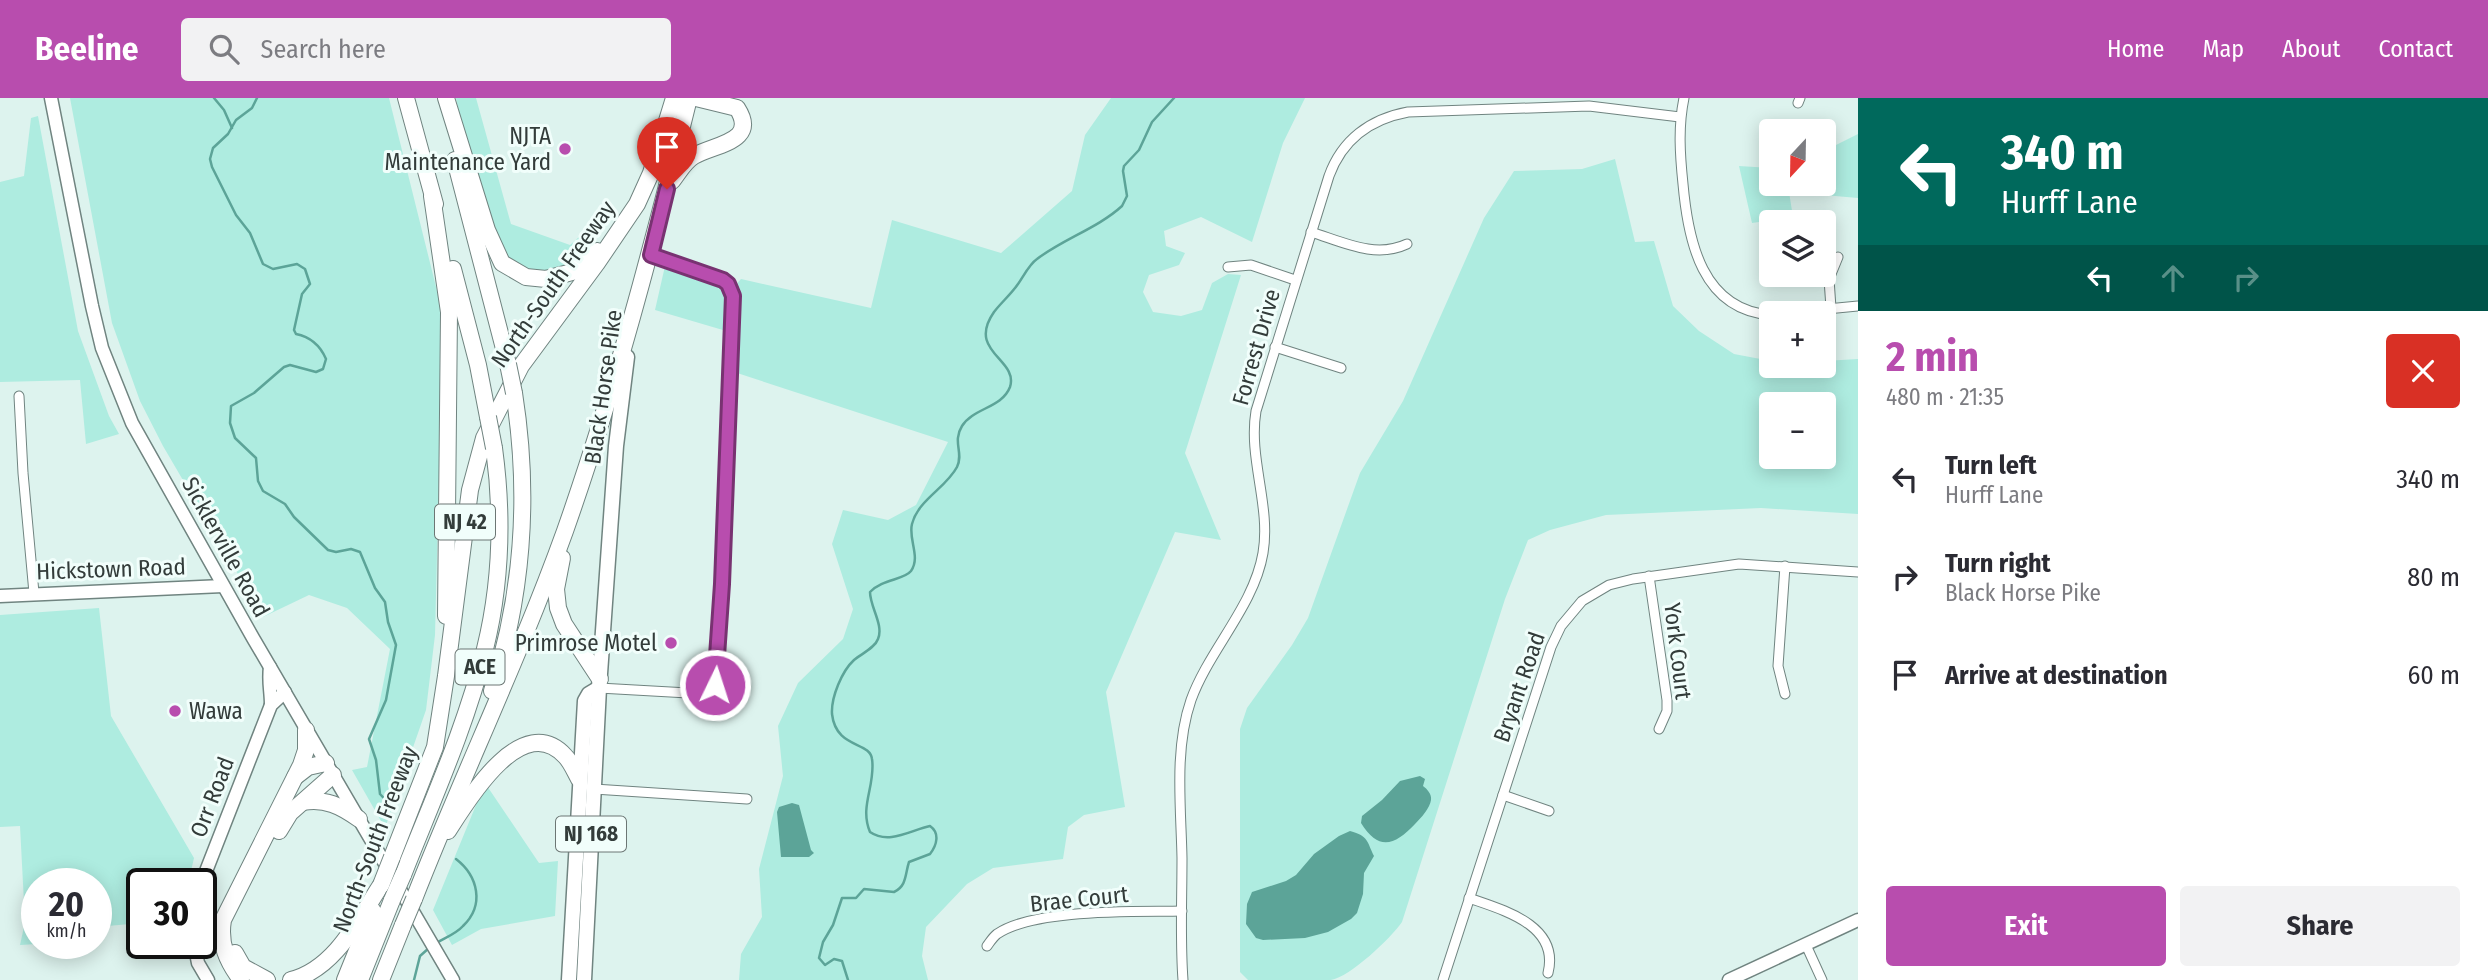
<!DOCTYPE html>
<html lang="en">
<head>
<meta charset="utf-8">
<style>
  :root { --surface:#fff; --page:#f2f2f3; --text:#2b2b33; --muted:#7c7c81; --accent:#b84dae }
  body { margin:0; font-family:"Fira Sans Condensed",sans-serif; background:var(--page); color:var(--text); height:100vh; display:flex; flex-direction:column; font-size:26px; white-space:nowrap }
  * { box-sizing:border-box; margin:0 }
  p { font-size:23px; color:var(--muted) }
  .icon { flex:none; width:38px; height:38px; fill:none; stroke:currentColor; stroke-width:2; stroke-linecap:round; stroke-linejoin:round }
  .map { position:relative; flex:1; overflow:hidden }
  .sheet { display:flex; flex-direction:column; background:var(--surface); width:630px }
  .sheet>* { flex:none }
  .hud { background:#00695c; color:#fff; overflow:hidden }
  .needle { width:46px; rotate:202deg }
  .tools { position:absolute; left:1759px; top:21px; display:grid; gap:14px }
  .tools a { display:grid; place-items:center; width:77px; height:77px; border-radius:7px; background:var(--surface); box-shadow:0 4px 18px #0003; font-size:35px }
  .speed { position:absolute; left:21px; top:770px; display:flex; gap:14px; font-size:35px; font-weight:700; text-align:center }
  .speed>* { display:grid; place-content:center; width:91px; height:91px; border-radius:50%; background:var(--surface); box-shadow:0 4px 18px #0003; line-height:1 }
  .speed small { font-size:18px; font-weight:400 }
  .speed .limit { border:4px solid #111; border-radius:10px; background:#fff; color:#111 }
  .pin { position:absolute; display:grid; place-items:center; width:60px; height:60px; color:#fff; margin:-72px -30px; border-radius:50% 50% 50% 0; rotate:-45deg; box-shadow:0 0 7px #0007 }
  .pin .icon { rotate:45deg }
  .me { position:absolute; width:77px; margin:-38px; rotate:4deg; stroke-linejoin:round; filter:drop-shadow(0 0 5px #0008) }
  .turn { display:flex; align-items:center; gap:24px; height:147px; padding:0 28px; font-size:32px }
  .turn .icon { width:91px; height:91px; stroke-width:2.5 }
  .turn b { display:block; font-size:49px; line-height:60px }
  .lanes { display:flex; align-items:center; height:66px; padding:0 28px; background:#0003; justify-content:center; gap:35px; direction:ltr }
  .lanes .off { opacity:.35 }
  .round { display:grid; place-items:center; flex:none; width:74px; height:74px; border-radius:7px; background:var(--page) }
  .overview { display:flex; align-items:center; justify-content:space-between; height:119px; padding:0 28px }
  h1 { font-size:42px; font-weight:700; line-height:52px; color:var(--accent) }
  .action { display:flex; gap:14px; margin-top:auto; padding:14px 28px }
  .action a { flex:1; height:80px; border-radius:7px; background:var(--accent); color:#fff; font-size:28px; font-weight:700; line-height:80px; text-align:center }
  .action a+a { background:var(--page); color:var(--text) }
  ul { padding:0; list-style:none }
  li { display:flex; align-items:center; gap:21px; height:98px; padding:0 28px }
  li div { flex:1 }
  li b { display:block; font-size:26px }
  li em { font-style:normal }
  header { display:flex; align-items:center; gap:42px; box-sizing:border-box; height:98px; padding:0 35px; background:var(--accent); color:#fff }
  header strong { font-size:33px }
  nav { display:flex; gap:38px; margin-inline-start:auto; font-size:24px }
  .search { width:490px; height:63px; background:var(--page); display:flex; align-items:center; gap:18px; box-sizing:border-box; padding:0 24px; border-radius:7px; color:var(--muted); font-size:26px }
  main { display:flex; flex:1; min-height:0 }
  .map>svg:first-child { display:block }
  .green { fill:#aeece0; fill-rule:evenodd }
  .water { fill:#5ca498 }
  .lines { fill:none; stroke-linecap:round; stroke-linejoin:round }
  .stream { stroke:#5ca498; stroke-width:2.5 }
  .street-casing { stroke:#708480; stroke-width:11 }
  .secondary-casing { stroke:#708480; stroke-width:15 }
  .primary-casing { stroke:#708480; stroke-width:17 }
  .highway-casing { stroke:#708480; stroke-width:18 }
  .street { stroke:#fff; stroke-width:9 }
  .secondary { stroke:#fff; stroke-width:12 }
  .primary { stroke:#fff; stroke-width:14 }
  .highway { stroke:#fff; stroke-width:16 }
  .highway-bridge-casing { stroke:#708480; stroke-width:18; stroke-linecap:butt }
  .highway-bridge { stroke:#fff; stroke-width:16 }
  .route-casing { stroke:#783271; stroke-width:18 }
  .route { stroke:#b84dae; stroke-width:12 }
  .poi-dot { fill:#b84dae; stroke:#f1fefb; stroke-width:2.5 }
  .labels { text-anchor:middle; stroke-width:6; stroke-linejoin:round; paint-order:stroke }
  .shield { fill:#f1fefb; stroke:#6c7674; stroke-width:2 }
  .shield-label { font-size:21px; font-weight:bold; fill:#333c3a }
  .poi-label { font-size:23px; fill:#333c3a; stroke:#f1fefb; text-anchor:end }
  .street-label { font-size:23px; fill:#333c3a; stroke:#f1fefb }
</style>
</head>
<body>
<header>
<strong>Beeline</strong>
<div class="search"><svg class="icon" aria-label="search" viewBox="0 0 24 24"><circle cx="10" cy="10" r="6"/><path d="M15 15l6 6"/></svg>Search here</div>
<nav><a>Home</a><a>Map</a><a>About</a><a>Contact</a></nav>
</header>
<main>
<div class="map">
<svg width="1858" height="882" viewBox="0 0 1858 882">
  <rect width="100%" height="100%" fill="#ddf3ee"/>
  <g class="green">
    <polygon points="70,0 389,0 443,217 435,537 426,612 385,730 352,672 367,669 390,551 347,510 309,497 263,519 163,348 140,303 112,225"/>
    <polygon points="456,0 476,0 511,126 570,147 613,109 596,139 593,136 565,171 528,174 502,155 461,26"/>
    <polygon points="1111,0 1305,0 1283,45 1252,144 1201,119 1164,133 1166,148 1185,155 1179,167 1149,177 1143,194 1153,214 1181,218 1202,212 1212,185 1228,176 1241,177 1185,355 1221,442 1175,434 1106,594 1125,709 1084,717 1068,729 1063,761 993,770 967,786 926,829 922,858 928,882 739,882 741,856 762,819 759,771 783,678 778,628 798,585 843,541 853,511 832,446 843,412 888,422 916,407 948,344 731,273 733,235 655,212 665,168 732,191 741,181 871,210 892,122 1001,155 1072,93 1085,37"/>
    <polygon points="38,18 78,233 109,318 119,336 86,346 80,282 0,284 0,84 24,78 31,20"/>
    <polygon points="1858,36 1858,100 1789,94 1793,119 1752,125 1739,68 1771,70 1771,86 1824,86 1824,53"/>
    <path d="M1615 61 1635 144 1654 143 1673 208 1699 233 1734 256 1771 263V268H1824V263L1858 261V416L1761 410 1606 417 1550 432 1528 442 1505 501 1402 824C1391 840 1350 879 1331 882 1307 882 1272 882 1248 882L1240 874V631L1247 610 1292 547 1308 520 1360 375 1403 303 1484 120 1514 73 1582 71ZM1771 306H1824V359H1771Z"/>
    <polygon points="99,510 111,618 194,760 188,786 142,786 142,825 96,829 96,786 37,786 37,845 54,845 20,847 25,824 20,728 0,729 0,517"/>
    <polygon points="485,685 539,765 558,763 555,818 481,831 452,847 433,812"/>
  </g>
  <g class="water">
    <path d="M1420 678 1425 681 1423 688C1427 691 1432 696 1431 702 1430 710 1421 720 1415 726 1395 747 1379 754 1361 725L1362 718 1382 702 1400 683Z"/>
    <polygon points="792,705 799,707 811,752 814,755 809,759 781,759 777,714 779,709"/>
    <path d="M1350 733C1369 738 1367 744 1374 758L1364 775 1363 796 1357 815 1351 821 1328 834 1305 840 1263 842 1256 840 1246 826 1247 806 1252 794 1286 783 1296 777 1314 756 1339 738Z"/>
  </g>
  <g class="lines">
    <g class="stream">
      <polyline points="214,0 224,12 232,30"/>
      <path d="M257 0 252 10 236 22 228 36 213 50 210 61 212 69 236 117 250 135 263 166 273 171 297 166 305 171 310 186 302 196 294 232 296 236C311 239 320 247 326 261L323 271 316 274 290 267 284 269 254 295 231 308 230 325 235 340 256 360 258 383 263 393 285 406 294 419 328 452 336 454 351 451 360 454 375 490 385 504 388 524 396 547 386 602 369 641 376 662 380 696 392 709"/>
      <path d="M435 846C444 840 456 836 463 828 485 807 478 778 456 761"/>
      <polyline points="414,882 420,858 429,850"/>
      <path d="M848 882 842 863 834 861 825 867 819 860 823 844 833 827 842 800H856L864 791 894 794C907 788 905 776 909 764L930 756C937 747 940 735 930 728 911 732 889 747 870 734 859 708 876 687 872 661 870 643 836 651 832 616 831 599 842 573 854 562 861 556 875 550 878 541 884 527 870 509 870 494 882 481 904 482 911 473 921 459 908 441 912 426 918 402 946 390 957 369 964 355 952 344 962 328 973 310 1002 310 1010 289 1019 261 966 254 994 214 1000 206 1008 199 1015 190 1022 182 1028 167 1037 161 1063 141 1098 130 1122 108L1127 98 1123 73 1124 68 1139 52 1152 24 1174 0"/>
    </g>
    <g class="street-casing">
      <g id="street">
        <path d="M1684 0C1678 29 1680 57 1683 86 1688 143 1702 212 1771 217"/>
        <polyline points="1798,5 1800,0"/>
        <path d="M1311 134C1343 144 1375 161 1407 146"/>
        <polyline points="1228,169 1251,167 1295,182"/>
        <polyline points="1831,210 1829,181 1838,159"/>
        <polyline points="1786,215 1858,208"/>
        <polyline points="1275,249 1341,270"/>
        <polyline points="19,298 23,375 34,495"/>
        <polyline points="1785,468 1778,568 1785,596"/>
        <polyline points="1649,478 1667,602 1667,613 1659,631"/>
        <polyline points="599,590 706,596 712,592 715,587 722,487 733,198 728,186 723,182 651,157"/>
        <polyline points="594,691 747,701"/>
        <polyline points="1503,697 1549,713"/>
        <path d="M1469 800C1503 812 1560 827 1548 875"/>
        <polyline points="1806,847 1822,882"/>
        <path d="M987 848C990 844 993 839 997 836 1035 810 1137 814 1182 813"/>
        <path d="M1183 882C1180 842 1182 800 1182 760 1181 709 1174 651 1191 602 1209 552 1254 508 1263 455 1271 408 1248 360 1256 313L1329 78C1342 42 1370 21 1408 14L1589 8 1680 19"/>
        <polyline points="1443,882 1551,549 1561,528 1582,503 1609,487 1633,481 1739,466 1858,474"/>
      </g>
    </g>
    <g class="secondary-casing">
      <g id="secondary">
        <polyline points="51,0 92,208 102,250 132,325 253,540 453,882"/>
        <polyline points="0,498 223,488"/>
        <path d="M270 569C268 583 271 593 271 607"/>
        <polyline points="201,786 271,607 285,594"/>
        <polyline points="194,845 198,865 208,882"/>
        <polyline points="1729,882 1858,822"/>
      </g>
    </g>
    <g class="primary-casing">
      <g id="primary">
        <polyline points="569,882 585,603 589,596 599,590"/>
        <polyline points="584,882 599,590 616,348 627,259"/>
      </g>
    </g>
    <g class="highway-casing">
      <g id="highway">
        <polyline points="406,0 435,106"/>
        <polyline points="446,0 487,132 502,165 526,179 546,181 572,174 597,153"/>
        <polyline points="455,62 508,266"/>
        <path d="M672 83C679 74 685 63 694 58 715 46 759 44 737 10L696 0"/>
        <polyline points="432,98 449,214 446,518"/>
        <polyline points="453,171 478,267 488,319"/>
        <polyline points="562,460 556,491 558,510 564,526 600,581"/>
        <path d="M492 593C523 496 530 396 514 295"/>
        <polyline points="295,679 308,669 326,665"/>
        <path d="M303 704C325 700 341 708 359 721"/>
        <polyline points="279,733 290,715 333,677"/>
        <path d="M448 733C467 703 522 611 565 658 571 664 575 674 579 681"/>
        <polyline points="392,759 435,649 446,578 470,392 484,340 521,268 597,165 637,106 651,75 674,0"/>
        <path d="M403 777C432 703 466 629 485 551 501 486 503 416 494 350"/>
        <path d="M414 801C462 678 520 558 565 433 615 291 653 146 689 0"/>
        <polyline points="235,855 243,869 267,882"/>
        <path d="M241 882C227 863 219 846 223 822L301 667 306 652V632"/>
        <path d="M291 882C335 871 358 822 381 787"/>
        <polyline points="345,882 373,813"/>
        <polyline points="360,882 392,802"/>
        <polyline points="381,882 403,827"/>
      </g>
    </g>
    <use href="#street" class="street"/>
    <use href="#secondary" class="secondary"/>
    <use href="#primary" class="primary"/>
    <use href="#highway" class="highway"/>
    <g class="highway-bridge-casing">
      <g id="highway-bridge">
        <polyline points="508,266 514,295"/>
        <polyline points="488,319 494,350"/>
        <polyline points="381,787 392,759"/>
        <polyline points="392,802 403,777"/>
        <polyline points="403,827 414,801"/>
      </g>
    </g>
    <use href="#highway-bridge" class="highway-bridge"/>
  </g>
  <g class="lines">
    <g class="route-casing">
      <polyline id="route" points="667,91 651,157 723,182 728,186 733,198 722,486 715,587"/>
    </g>
    <use href="#route" class="route"/>
  </g>
  <g class="poi-dot">
    <circle cx="565" cy="51" r="7"/>
    <circle cx="671" cy="545" r="7"/>
    <circle cx="175" cy="613" r="7"/>
  </g>
  <g class="labels">
    <g class="shield">
      <rect x="435" y="406.5" width="60" height="35" rx="5"/>
      <rect x="455.5" y="551.5" width="49" height="35" rx="5"/>
      <rect x="556" y="718.5" width="70" height="35" rx="5"/>
    </g>
    <g class="shield-label">
      <text x="465" y="431">NJ 42</text>
      <text x="480" y="576">ACE</text>
      <text x="591" y="743">NJ 168</text>
    </g>
    <g class="poi-label">
      <text x="551" y="46">NJTA<tspan x="551" dy="26">Maintenance Yard</tspan></text>
      <text x="657" y="553">Primrose Motel</text>
      <text x="189" y="621" text-anchor="start">Wawa</text>
    </g>
    <g class="street-label">
      <text transform="translate(553 186) rotate(-55)" y="8">North-South Freeway</text>
      <text transform="translate(1256 249) rotate(-74)" y="8">Forrest Drive</text>
      <text transform="translate(603 289) rotate(-82)" y="8">Black Horse Pike</text>
      <text transform="translate(226 449) rotate(61)" y="8">Sicklerville Road</text>
      <text transform="translate(111 471) rotate(-2)" y="8">Hickstown Road</text>
      <text transform="translate(1678 553) rotate(83)" y="8">York Court</text>
      <text transform="translate(1519 589) rotate(-71)" y="8">Bryant Road</text>
      <text transform="translate(212 699) rotate(-69)" y="8">Orr Road</text>
      <text transform="translate(375 741) rotate(-69)" y="8">North-South Freeway</text>
      <text transform="translate(1079 801) rotate(-6)" y="8">Brae Court</text>
    </g>
  </g>
</svg>
<div class="tools">
<a><svg class="needle" viewBox="-14 -14 28 28"><path d="M0-13l5 13h-10z" fill="#e53935"/><path d="M0 13l5-13h-10z" fill="#7c7c81"/></svg></a>
<a><svg class="icon" aria-label="layers" viewBox="0 0 24 24"><path d="M12 4l9 5-9 5-9-5zM3 14l9 5 9-5"/></svg></a>
<a>+</a>
<a>−</a>
</div>
<div class="speed"><div>20<small>km/h</small></div><div class="limit">30</div></div>
<div class="pin" style="left:667px;top:91px;background:#d93025"><svg class="icon" aria-label="arrive" viewBox="0 0 24 24"><path d="M6 21V4h12l-3 4 3 4H6"/></svg></div>
<svg class="me" style="left:715px;top:587px" viewBox="-20 -20 40 40"><circle r="17" fill="#b84dae" stroke="#fff" stroke-width="3"/><path d="M0-11L8 9 0 5-8 9z" fill="#fff"/></svg>
</div>
<section class="sheet">
<div class="hud">
<div class="turn"><svg class="icon" aria-label="left" viewBox="0 0 24 24"><path d="M17 20v-9H6M10 6l-5 5 5 5"/></svg><div><b>340 m</b>Hurff Lane</div></div>
<div class="lanes"><svg class="icon" aria-label="left" viewBox="0 0 24 24"><path d="M17 20v-9H6M10 6l-5 5 5 5"/></svg><svg class="icon off" aria-label="ahead" viewBox="0 0 24 24"><path d="M12 20V5M6 11l6-6 6 6"/></svg><svg class="icon off" aria-label="right" viewBox="0 0 24 24"><path d="M7 20v-9h11M14 6l5 5-5 5"/></svg></div>
</div>
<div class="overview"><div><h1>2 min</h1><p>480 m · 21:35</p></div><a class="round" style="background:#d93025;color:#fff"><svg class="icon" aria-label="close" viewBox="0 0 24 24"><path d="M6 6l12 12M18 6L6 18"/></svg></a></div>
<ul>
<li><svg class="icon" aria-label="left" viewBox="0 0 24 24"><path d="M17 20v-9H6M10 6l-5 5 5 5"/></svg><div><b>Turn left</b><p>Hurff Lane</p></div><em>340 m</em></li>
<li><svg class="icon" aria-label="right" viewBox="0 0 24 24"><path d="M7 20v-9h11M14 6l5 5-5 5"/></svg><div><b>Turn right</b><p>Black Horse Pike</p></div><em>80 m</em></li>
<li><svg class="icon" aria-label="arrive" viewBox="0 0 24 24"><path d="M6 21V4h12l-3 4 3 4H6"/></svg><div><b>Arrive at destination</b></div><em>60 m</em></li>
</ul>
<div class="action"><a>Exit</a><a>Share</a></div>
</section>
</main>
</body>
</html>
